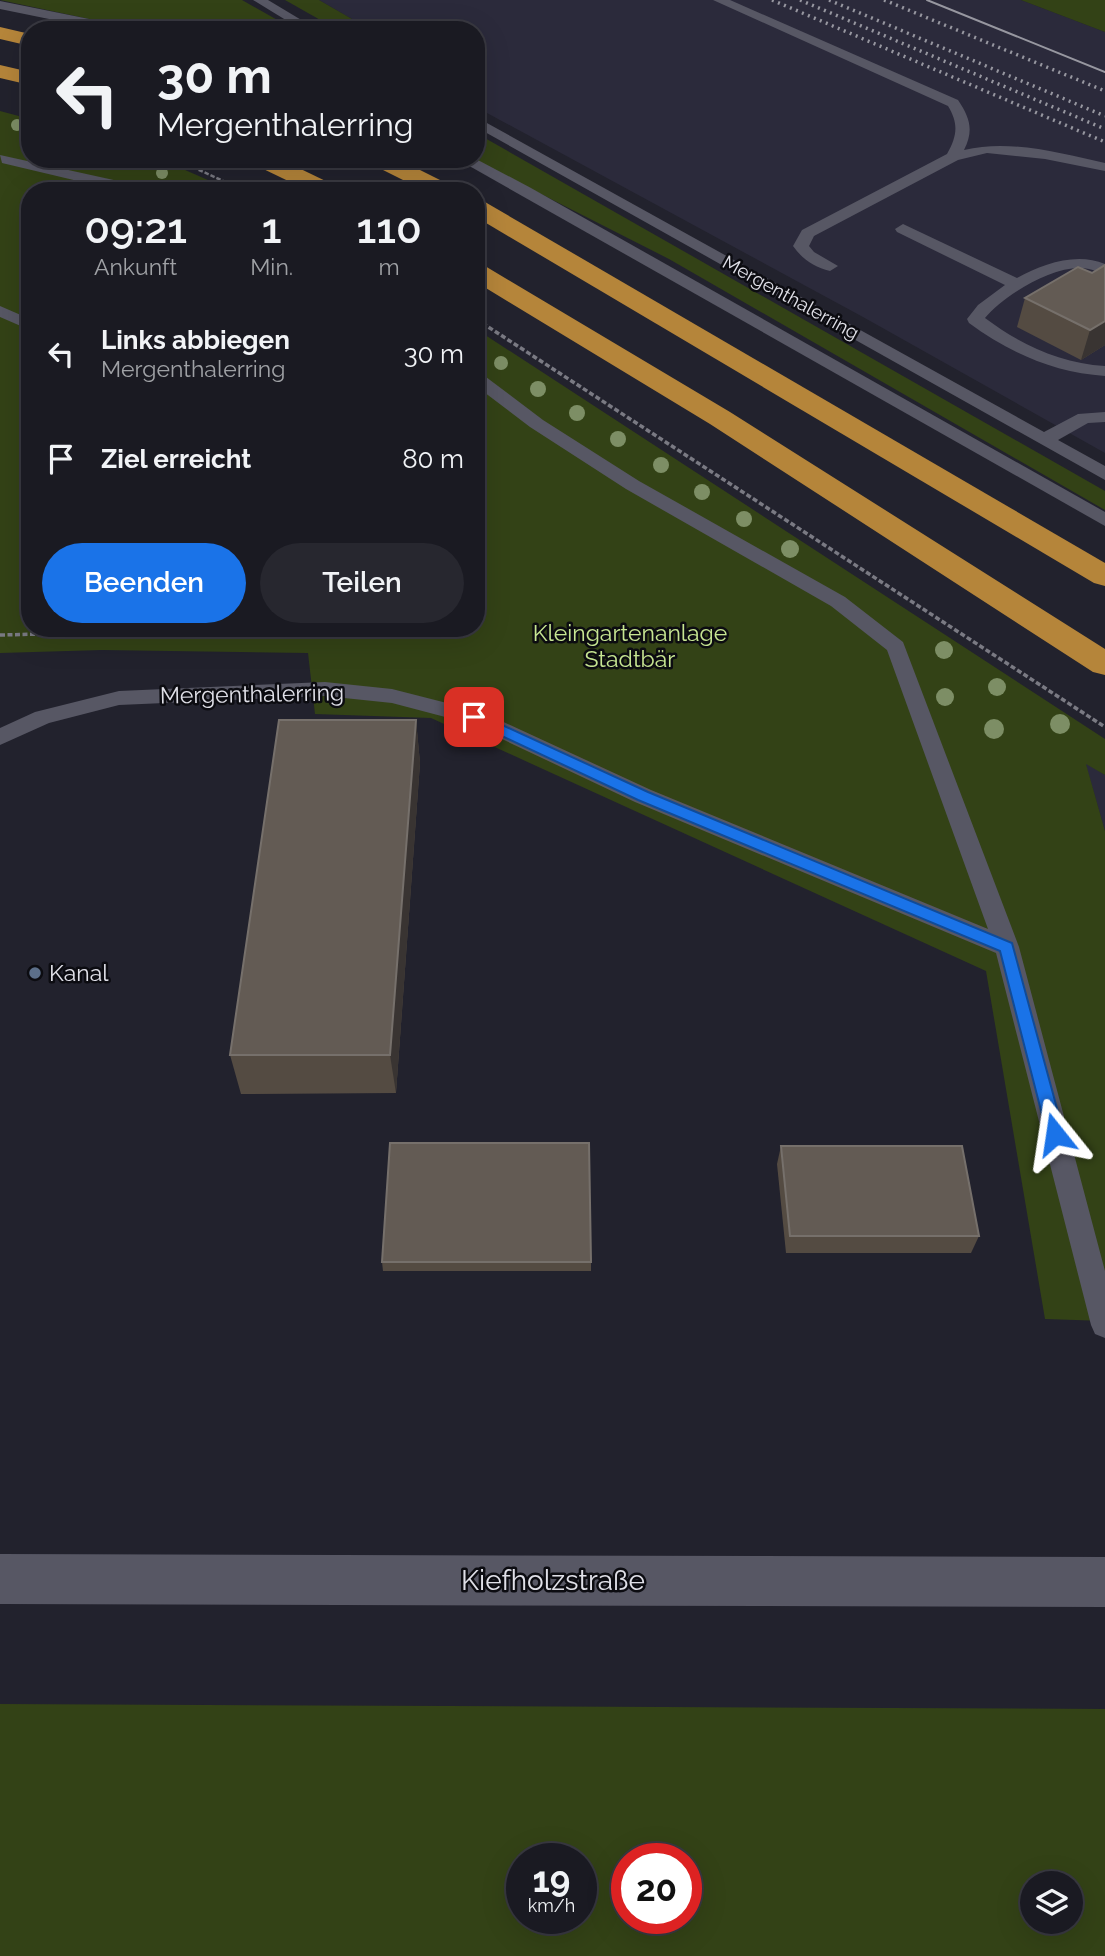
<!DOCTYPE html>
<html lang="de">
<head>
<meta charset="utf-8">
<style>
  :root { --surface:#1a1a22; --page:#27272f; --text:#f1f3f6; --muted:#9fa1a5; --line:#383840; --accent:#1a73e8 }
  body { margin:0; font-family:Raleway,sans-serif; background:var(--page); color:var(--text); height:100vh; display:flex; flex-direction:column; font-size:26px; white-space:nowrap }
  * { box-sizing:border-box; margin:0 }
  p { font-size:23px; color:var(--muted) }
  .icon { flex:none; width:38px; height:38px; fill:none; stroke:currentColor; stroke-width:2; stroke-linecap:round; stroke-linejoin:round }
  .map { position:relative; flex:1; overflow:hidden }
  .side { position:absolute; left:21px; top:182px; width:464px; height:455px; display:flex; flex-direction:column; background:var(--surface); border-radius:28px; box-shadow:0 7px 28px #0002,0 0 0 2px var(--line) }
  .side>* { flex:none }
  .top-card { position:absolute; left:21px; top:21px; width:464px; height:147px; border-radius:28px; box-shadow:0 7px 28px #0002,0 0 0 2px var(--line); background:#1a1a22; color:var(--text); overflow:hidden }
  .controls { position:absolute; left:1020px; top:1871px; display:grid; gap:14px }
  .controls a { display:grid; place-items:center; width:63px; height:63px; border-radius:50%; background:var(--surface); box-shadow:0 7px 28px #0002,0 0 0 2px var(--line); font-size:35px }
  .speed { position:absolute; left:506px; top:1843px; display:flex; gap:14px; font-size:35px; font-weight:700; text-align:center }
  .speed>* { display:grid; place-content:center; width:91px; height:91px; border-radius:50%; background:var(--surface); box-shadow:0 7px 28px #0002,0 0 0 2px var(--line); line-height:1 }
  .speed small { font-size:18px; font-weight:400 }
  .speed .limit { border:10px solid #d22; background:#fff; color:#111 }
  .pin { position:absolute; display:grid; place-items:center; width:60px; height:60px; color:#fff; margin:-30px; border-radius:14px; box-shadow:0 4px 10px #0006 }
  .me { position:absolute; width:77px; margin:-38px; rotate:345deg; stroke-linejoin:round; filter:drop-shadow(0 0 5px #0008) }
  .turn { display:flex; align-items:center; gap:24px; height:147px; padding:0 21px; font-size:32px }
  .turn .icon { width:91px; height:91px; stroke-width:2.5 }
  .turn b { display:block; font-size:49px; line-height:60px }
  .eta { display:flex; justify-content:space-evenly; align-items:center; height:119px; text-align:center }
  .eta b { font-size:42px; font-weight:600; line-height:49px }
  .action { display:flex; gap:14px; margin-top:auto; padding:14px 21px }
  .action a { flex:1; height:80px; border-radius:42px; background:var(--accent); color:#fff; font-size:28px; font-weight:600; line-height:80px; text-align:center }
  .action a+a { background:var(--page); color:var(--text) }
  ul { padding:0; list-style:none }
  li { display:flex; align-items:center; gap:21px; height:105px; padding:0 21px }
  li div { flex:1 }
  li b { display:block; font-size:26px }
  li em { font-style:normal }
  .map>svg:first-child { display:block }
  .built { fill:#2b2a3b }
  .green { fill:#334216; fill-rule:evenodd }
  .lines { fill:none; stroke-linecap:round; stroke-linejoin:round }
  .path-far1 { stroke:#7a7a83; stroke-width:2.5; stroke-dasharray:4.5 2; stroke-linecap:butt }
  .path { stroke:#7a7a83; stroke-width:3.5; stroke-dasharray:5 2.5; stroke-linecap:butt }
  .service { fill:#575764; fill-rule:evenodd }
  .tertiary { fill:#575764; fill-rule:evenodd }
  .motorway { fill:#b5853a; fill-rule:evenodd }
  .tram { stroke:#9797a0; stroke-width:2 }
  .rail { stroke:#9797a0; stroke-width:3.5; stroke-dasharray:2 4.5; stroke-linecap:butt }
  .tree { fill:#7d8e65 }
  .wall { fill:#544b42 }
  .shaded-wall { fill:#393432 }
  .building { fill:#635b54; stroke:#76706b; stroke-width:2 }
  .route { fill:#1a73e8; stroke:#114b97; stroke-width:2 }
  .service-dot { fill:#5c6f8a; stroke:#0c0c11; stroke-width:2.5 }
  .labels { text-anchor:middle; stroke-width:5; stroke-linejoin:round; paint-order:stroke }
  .far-street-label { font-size:19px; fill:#e0e0e8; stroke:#0c0c11 }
  .park-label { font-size:23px; fill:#c7e692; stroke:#0c0c11 }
  .street-label { font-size:23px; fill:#e0e0e8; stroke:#0c0c11 }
  .poi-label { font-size:23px; fill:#e0e0e8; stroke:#0c0c11; text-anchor:start }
  .near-street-label { font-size:28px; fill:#e0e0e8; stroke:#0c0c11 }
</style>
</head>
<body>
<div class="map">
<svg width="1105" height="1956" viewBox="0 0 1105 1956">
  <rect width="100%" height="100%" fill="#22222d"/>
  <g class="built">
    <polygon points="319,0 1021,0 1105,32 1105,453 863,317 476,107 476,30 371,30"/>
    <polygon points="1085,762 1105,775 1105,831"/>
  </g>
  <g class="green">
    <polygon points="0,0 242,0 295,30 141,30"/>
    <polygon points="285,0 319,0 371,30 338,30"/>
    <polygon points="1021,0 1105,0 1105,32"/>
    <polygon points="0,111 30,119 30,159 160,159 233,191 30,191 30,628 476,628 476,329 1105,739 1105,775 1086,764 1105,831 1105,1321 1045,1319 986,971 431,718 315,714 308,653 102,650 0,653"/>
    <polygon points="476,133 1105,491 1105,510 669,259 472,159 476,159"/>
    <path d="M0 1704 1105 1709V1956H0ZM522 1858H581V1918H522ZM626 1858H686V1918H626ZM1032 1883H1071V1922H1032Z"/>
  </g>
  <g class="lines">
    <polyline class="path-far1" points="175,159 232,185"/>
    <g class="path">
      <polyline points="476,319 1105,727"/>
      <polyline points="0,635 296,628"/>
    </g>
    <g class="service">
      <polygon points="253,0 268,0 318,30 302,30"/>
      <path d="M713 0H730L958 100C970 118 974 130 964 150 1010 139 1059 153 1105 163V171L1045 159 987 153 958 160 814 236 809 246 814 252 838 266 830 271C814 267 802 259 793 246L802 230 947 154C957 136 959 124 948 106Z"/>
      <polygon points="0,1 124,26 130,30 103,30 0,9"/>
      <polygon points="476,117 1044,432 1078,414 1105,412 1105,422 1088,423 1058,440 1105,466 1105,480 476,127"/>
      <polygon points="0,155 141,186 148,191 120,191 2,163"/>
      <polygon points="457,159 476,159 531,188 1105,512 1105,526"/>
      <path d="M903 224 1017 278C1043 264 1076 252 1105 264V275C1099 273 1094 270 1089 269 1057 262 1004 295 985 318 1021 345 1060 363 1105 366V376C1054 373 1010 353 969 323L967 319 978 305 1005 285 897 232 895 229Z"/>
      <polygon points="0,306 30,319 30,330 0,317"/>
      <polygon points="476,373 482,374 543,420 639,481 845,597 903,642 1019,947 1105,1271 1105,1338 1095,1334 1091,1325 996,953 635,802 468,723 392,703 325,696 119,705 49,723 0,745 0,728 35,712 119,691 325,682 392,689 482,712 651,790 988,929 887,650 831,606 626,489 530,427 476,386"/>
    </g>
    <polygon class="tertiary" points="0,1554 1105,1557 1105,1607 0,1604"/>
    <g class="motorway">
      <polygon points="0,27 30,34 30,46 0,39"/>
      <polygon points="0,65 30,72 30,85 0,78"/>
      <polygon points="250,159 280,159 336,186 340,191 309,191 253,164"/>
      <polygon points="368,159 398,159 452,186 456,191 425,191 371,164"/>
      <polygon points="476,200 485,202 1105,563 1105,586 1094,583 476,217"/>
      <polygon points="476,263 485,266 730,412 1105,649 1105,675 1093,672 710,424 476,282"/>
    </g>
    <polyline class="tram" points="927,0 1105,72"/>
    <g class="rail">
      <polyline points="772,0 1105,142"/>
      <polyline points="800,0 1105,129"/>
      <polyline points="829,0 1105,116"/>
      <polyline points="884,0 1105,91"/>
    </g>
  </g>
  <g class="tree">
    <circle cx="17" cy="125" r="6"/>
    <circle cx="162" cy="173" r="6"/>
    <circle cx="501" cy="363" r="7"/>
    <circle cx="538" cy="389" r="8"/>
    <circle cx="577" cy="413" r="8"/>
    <circle cx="618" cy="439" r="8"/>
    <circle cx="661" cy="465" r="8"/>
    <circle cx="702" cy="492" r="8"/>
    <circle cx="744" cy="519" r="8"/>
    <circle cx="790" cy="549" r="9"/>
    <circle cx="944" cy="650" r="9"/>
    <circle cx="997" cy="687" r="9"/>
    <circle cx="945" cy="697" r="9"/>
    <circle cx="1060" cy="724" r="10"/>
    <circle cx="994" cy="729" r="10"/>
  </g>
  <g class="wall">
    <polygon points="1092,273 1105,345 1081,360 1017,327 1025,298"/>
    <polygon points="416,720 420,763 396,1093 241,1094 230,1055"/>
    <polygon points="781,1146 979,1236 971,1253 786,1253 777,1164"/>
    <polygon points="382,1262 591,1262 591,1271 383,1271"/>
  </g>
  <g class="shaded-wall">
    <polygon points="1105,321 1105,345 1081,360 1090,330"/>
    <polygon points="416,720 420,763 396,1093 390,1055"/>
  </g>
  <g class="building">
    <polygon points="1105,265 1105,321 1090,330 1025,298 1078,267 1092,273"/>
    <polygon points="279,720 416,720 390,1055 230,1055"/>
    <polygon points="390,1143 589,1143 591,1262 382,1262"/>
    <polygon points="781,1146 962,1146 979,1236 790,1236"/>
  </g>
  <polygon class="route" points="474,712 648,792 1012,943 1064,1134 1061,1139 1055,1141 1049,1139 1047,1134 1000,951 638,800 470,721 467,717"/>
  <circle class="service-dot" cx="35" cy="973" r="7"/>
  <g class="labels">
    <g class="far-street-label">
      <text transform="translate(791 297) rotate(29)" y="7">Mergenthalerring</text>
    </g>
    <g class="park-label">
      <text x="630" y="641">Kleingartenanlage<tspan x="630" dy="26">Stadtbär</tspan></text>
    </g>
    <g class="street-label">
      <text transform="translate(252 694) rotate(-1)" y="8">Mergenthalerring</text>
    </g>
    <g class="poi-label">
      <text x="49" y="981">Kanal</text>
    </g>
    <g class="near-street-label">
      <text x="553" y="1590">Kiefholzstraße</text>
    </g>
  </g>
</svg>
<div class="controls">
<a><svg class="icon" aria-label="layers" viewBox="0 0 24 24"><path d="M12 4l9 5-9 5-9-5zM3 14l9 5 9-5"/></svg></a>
</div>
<div class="speed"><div>19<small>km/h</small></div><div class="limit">20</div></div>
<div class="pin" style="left:474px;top:717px;background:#d93025"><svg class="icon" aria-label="arrive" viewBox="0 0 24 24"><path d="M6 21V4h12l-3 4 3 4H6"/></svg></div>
<svg class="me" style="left:1055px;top:1134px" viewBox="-20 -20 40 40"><path d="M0-17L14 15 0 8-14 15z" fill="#1a73e8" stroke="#fff" stroke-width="4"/></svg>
<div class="top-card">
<div class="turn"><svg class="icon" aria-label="left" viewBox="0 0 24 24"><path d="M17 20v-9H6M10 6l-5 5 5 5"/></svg><div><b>30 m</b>Mergenthalerring</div></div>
</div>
<section class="side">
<div class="eta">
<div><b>09:21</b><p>Ankunft</p></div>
<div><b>1</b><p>Min.</p></div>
<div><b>110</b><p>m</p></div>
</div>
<ul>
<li><svg class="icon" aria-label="left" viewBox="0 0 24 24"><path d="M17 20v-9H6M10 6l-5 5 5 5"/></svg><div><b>Links abbiegen</b><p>Mergenthalerring</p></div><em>30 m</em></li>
<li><svg class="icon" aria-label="arrive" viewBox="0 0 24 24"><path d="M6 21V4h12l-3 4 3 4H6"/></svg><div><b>Ziel erreicht</b></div><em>80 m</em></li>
</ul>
<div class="action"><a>Beenden</a><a>Teilen</a></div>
</section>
</div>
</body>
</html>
